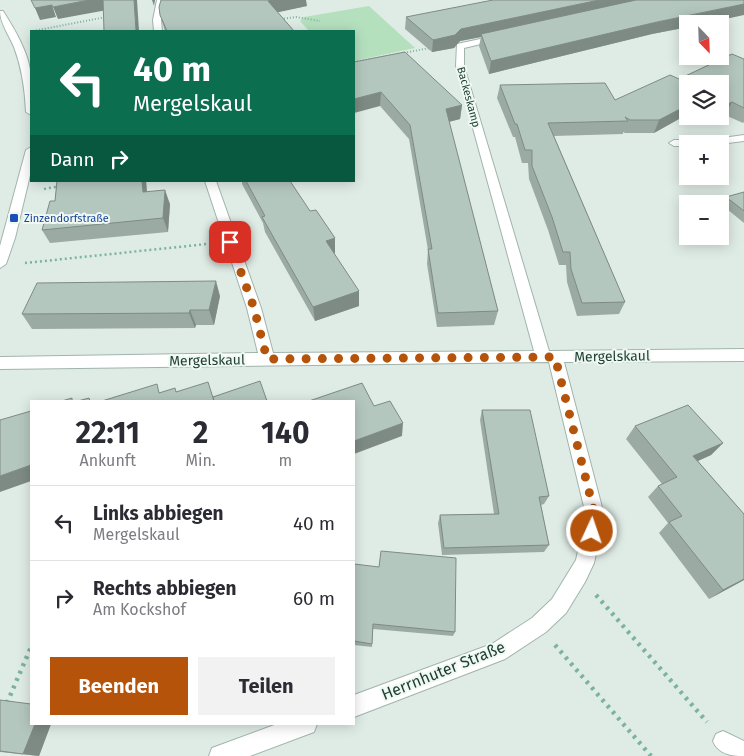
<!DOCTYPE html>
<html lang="de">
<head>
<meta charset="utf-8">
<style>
  :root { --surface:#fff; --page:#f2f2f3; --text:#2b2b33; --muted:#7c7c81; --line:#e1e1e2; --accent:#b45309 }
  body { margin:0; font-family:"Fira Sans",sans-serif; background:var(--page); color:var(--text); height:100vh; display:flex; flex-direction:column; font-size:19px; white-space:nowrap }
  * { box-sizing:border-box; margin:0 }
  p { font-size:16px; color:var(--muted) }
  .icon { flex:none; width:28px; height:28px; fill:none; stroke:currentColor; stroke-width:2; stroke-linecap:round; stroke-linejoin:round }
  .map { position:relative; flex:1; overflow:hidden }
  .details { position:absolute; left:30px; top:400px; width:325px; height:325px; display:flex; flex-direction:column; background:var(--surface); border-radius:0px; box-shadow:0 2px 12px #0003 }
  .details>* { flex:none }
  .guide { position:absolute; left:30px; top:30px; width:325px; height:152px; border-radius:0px; box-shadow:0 2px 12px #0003; background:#0b6e4f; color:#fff; overflow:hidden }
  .needle { width:32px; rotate:157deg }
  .buttons { position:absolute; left:679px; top:15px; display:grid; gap:10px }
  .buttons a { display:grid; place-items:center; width:50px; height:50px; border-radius:0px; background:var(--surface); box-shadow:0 2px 12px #0003; font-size:25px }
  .pin { position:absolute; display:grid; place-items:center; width:42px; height:42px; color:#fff; margin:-21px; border-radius:10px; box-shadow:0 2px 8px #0006 }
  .me { position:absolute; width:55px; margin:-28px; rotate:3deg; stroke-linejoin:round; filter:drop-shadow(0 0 4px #0008) }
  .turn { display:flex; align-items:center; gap:18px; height:105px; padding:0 20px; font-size:22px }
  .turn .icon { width:65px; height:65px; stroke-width:2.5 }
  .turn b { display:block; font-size:35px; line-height:42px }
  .then { display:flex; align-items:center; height:48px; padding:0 20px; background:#0003; gap:10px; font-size:19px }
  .eta { display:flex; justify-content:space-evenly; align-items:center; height:85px; text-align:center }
  .eta b { font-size:30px; font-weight:700; line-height:35px }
  .primary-button { display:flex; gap:10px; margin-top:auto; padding:10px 20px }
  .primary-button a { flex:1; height:58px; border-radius:0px; background:var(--accent); color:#fff; font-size:20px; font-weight:700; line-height:58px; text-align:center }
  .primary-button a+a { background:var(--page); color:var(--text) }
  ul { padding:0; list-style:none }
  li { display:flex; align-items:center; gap:15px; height:75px; padding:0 20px; border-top:1px solid var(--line) }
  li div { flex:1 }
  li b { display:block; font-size:19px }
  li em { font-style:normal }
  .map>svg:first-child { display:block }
  .green { fill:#b5e0be }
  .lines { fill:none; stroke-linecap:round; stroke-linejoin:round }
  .service-casing { stroke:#a1b4ac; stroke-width:2 }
  .minor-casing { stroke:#a1b4ac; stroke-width:2 }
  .path-far2 { stroke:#7cb39e; stroke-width:2; stroke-dasharray:1 2; stroke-linecap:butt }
  .path-far1 { stroke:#7cb39e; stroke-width:2.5; stroke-dasharray:2 3; stroke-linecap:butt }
  .path { stroke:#7cb39e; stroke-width:4.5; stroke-dasharray:3 5; stroke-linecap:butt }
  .service { fill:#fff; fill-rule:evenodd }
  .minor { fill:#fff; fill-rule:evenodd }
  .wall { fill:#9baba3 }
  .shaded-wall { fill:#7e8b85 }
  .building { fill:#b4c7be; stroke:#7e8b85 }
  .route { stroke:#b45309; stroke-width:9; stroke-dasharray:0 16.2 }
  .transit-dot { fill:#1a4fb4; stroke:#eff8f3; stroke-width:2 }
  .labels { text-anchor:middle; stroke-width:4; stroke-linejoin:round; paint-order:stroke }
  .far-street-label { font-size:11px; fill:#1e3e33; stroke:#eff8f3 }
  .far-transit-label { font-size:11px; fill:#164399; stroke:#eff8f3; text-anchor:start }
  .street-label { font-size:14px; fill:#1e3e33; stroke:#eff8f3 }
  .near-street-label { font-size:16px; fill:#1e3e33; stroke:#eff8f3 }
</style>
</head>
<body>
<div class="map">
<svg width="744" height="756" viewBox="0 0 744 756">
  <rect width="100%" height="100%" fill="#dfece5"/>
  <polygon class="green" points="369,6 415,48 354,61 354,31 309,31 300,21 304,17"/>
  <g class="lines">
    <g class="service-casing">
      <path id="service" d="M723 731 744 741V756C731 756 718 754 713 741L716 734Z"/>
    </g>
    <g class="minor-casing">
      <g id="minor">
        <polygon points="157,0 165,0 161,20 162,31 154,31 153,20"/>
        <path d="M0 11H3C15 30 29 53 31 76 33 88 31 102 31 115L26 112C25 90 22 68 14 47 9 35 0 23 0 11Z"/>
        <polygon points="499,35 503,37 502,39 464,48 464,66 549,351 744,349 744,361 564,362 604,515 594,563 585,582 566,613 546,632 505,659 354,717 354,695 492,644 532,618 552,599 576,560 586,515 549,362 0,369 0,357 258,353 247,308 205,181 216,181 261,308 273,353 534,351 456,66 457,44"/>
        <polygon points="744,135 744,141 720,144 688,144 688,146 674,146 669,143 674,140 708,140"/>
        <polygon points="31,147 31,171 15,238 6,264 0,268 0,246 26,150"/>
        <polygon points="277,724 317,724 314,732 250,756 209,756 212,748"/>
      </g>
    </g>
    <g class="path-far2">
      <polyline points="281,19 296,17 320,21"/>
      <polyline points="33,31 106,17"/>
      <polyline points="354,62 430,48"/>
    </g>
    <g class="path-far1">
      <polyline points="44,189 60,186"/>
      <polyline points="25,263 207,244"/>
    </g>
    <g class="path">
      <polyline points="596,595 707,722"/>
      <polyline points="555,645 651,756"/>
      <polyline points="7,703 31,647"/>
    </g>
    <use href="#service" class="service"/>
    <use href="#minor" class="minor"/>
  </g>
  <g class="wall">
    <polygon points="307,6 277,12 294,31 165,31 160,15"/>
    <polygon points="406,17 688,24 688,27 652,34 489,74 479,46 481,37 460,41 454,48 432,52 405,29"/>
    <polygon points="744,59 744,122 743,123 725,115 706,125 688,116 720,116 688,84 688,116 686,115 654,133 625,133 623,132 623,134 554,136 625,302 619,314 577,316 567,282 566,265 559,265 548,230 529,179 528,163 522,163 515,137 513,137 497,98 500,85 615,100"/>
    <polygon points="354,62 462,105 460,119 449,122 498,311 494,325 437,327 427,264 428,250 409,139 380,106"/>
    <polygon points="57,181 146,181 147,192 170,204 168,232 50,243 42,230 55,201"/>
    <polygon points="242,181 290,181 335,253 334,253 359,306 315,321 265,232 263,223 242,184"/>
    <polygon points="744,192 744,223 722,205 726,197"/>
    <polygon points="220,296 214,325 196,325 195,328 32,329 22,314"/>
    <polygon points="482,410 549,496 544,504 541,505 549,545 544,552 442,555 438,523 440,515 494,514 480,420"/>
    <polygon points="635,426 723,443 711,455 698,461 744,514 744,580 709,599 659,533 668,523 648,497 658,486 662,484 626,439"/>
    <polygon points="354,564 455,632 453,636 373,629 372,647 354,645"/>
    <polygon points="0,700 31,724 51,724 39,756 0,752"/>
  </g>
  <g class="shaded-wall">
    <polygon points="89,0 104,0 107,10 58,19 53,7"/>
    <polygon points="134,0 137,0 139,31 136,31"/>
    <polygon points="152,0 155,0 154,6"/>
    <polygon points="273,0 306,0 307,6 270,14 268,1"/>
    <polygon points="599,0 653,0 481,34 481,37 460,41 454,48 432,52 433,40 461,29"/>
    <polygon points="744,4 744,15 702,24 688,24 688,27 652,34 489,74 491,61 657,22"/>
    <polygon points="52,5 56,17 40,20 35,8"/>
    <polygon points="381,92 380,106 354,113 354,99"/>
    <polygon points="732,102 725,115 706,125 710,116 720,116 720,108"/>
    <polygon points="462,105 460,119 444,123 446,109"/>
    <polygon points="688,105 688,112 686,115 654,133 659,120"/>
    <polygon points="142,181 146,181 148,206 143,192"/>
    <polygon points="165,190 170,204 168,232 163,218"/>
    <polygon points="335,238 335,253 327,255 326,241"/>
    <polygon points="216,281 220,296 214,325 209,310"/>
    <polygon points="359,291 359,306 315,321 313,307"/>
    <polygon points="190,310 196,325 195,328 189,313"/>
    <polygon points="403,423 402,436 354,454 354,441"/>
    <polygon points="723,443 711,455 682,468 693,456"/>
    <polygon points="31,465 31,481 0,492 0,476"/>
    <polygon points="744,579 744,580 709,599 723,590"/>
    <polygon points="35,724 51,724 39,756 23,754"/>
  </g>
  <g class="building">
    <polygon points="31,0 89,0 53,7 52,5 35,8"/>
    <polygon points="103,0 134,0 136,31 104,31"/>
    <polygon points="161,0 273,0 268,1 294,31 167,31 160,15 159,7"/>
    <polygon points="493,0 599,0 461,29 455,35 433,40 406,17"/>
    <polygon points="636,0 744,0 744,4 657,22 491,61 481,34"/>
    <polygon points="405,52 462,105 446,109 498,311 438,313 428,249 432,249 410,125 381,92 354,99 354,62"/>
    <polygon points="732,54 744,59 744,108 732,102 720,108 720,84 688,84 688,105 659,120 630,120 625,117 628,121 548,123 625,302 582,303 571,269 570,252 563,252 552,217 532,166 532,150 525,150 517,124 515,124 500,85 605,83 615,100 670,75 679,79"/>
    <polygon points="57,181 142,181 143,192 165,190 163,218 42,230 50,201 55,201"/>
    <polygon points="246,181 290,181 310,211 316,210 335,238 326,241 359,291 313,307 262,217 265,216"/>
    <polygon points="744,192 744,211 726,197"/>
    <polygon points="216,281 209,310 190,310 189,313 22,314 37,283"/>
    <polygon points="260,381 267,401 214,401 213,397"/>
    <polygon points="208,382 214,401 102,401 157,384 159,393 175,388 176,392"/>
    <polygon points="362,383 374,406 390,401 403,423 354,441 354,401 309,401"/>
    <polygon points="72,398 72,401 62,401"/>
    <polygon points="89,398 90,401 78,401"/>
    <polygon points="688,405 723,443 693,456 744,514 744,579 723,590 669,522 682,516 658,486 677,477 635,426"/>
    <polygon points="482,410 530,410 549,496 539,497 549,545 444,548 440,515 499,514"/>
    <polygon points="31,411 31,465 0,476 0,420"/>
    <polygon points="381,551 456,558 455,632 373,624 372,644 354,641 354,564 379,567"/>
    <polygon points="0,700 31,704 31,724 35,724 23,754 0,751"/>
  </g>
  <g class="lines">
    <polyline class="route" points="230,242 254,308 267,359 555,357 595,515 592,531"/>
  </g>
  <rect class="transit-dot" x="9" y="213" width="10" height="10" rx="2.5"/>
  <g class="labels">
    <g class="far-street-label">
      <text transform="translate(469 97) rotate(75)" y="4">Backeskamp</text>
    </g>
    <g class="far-transit-label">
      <text x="24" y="222">Zinzendorfstraße</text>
    </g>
    <g class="street-label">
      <text transform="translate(612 356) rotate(-1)" y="5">Mergelskaul</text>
      <text transform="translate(207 360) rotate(-1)" y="5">Mergelskaul</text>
    </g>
    <g class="near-street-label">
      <text transform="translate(443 670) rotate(-22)" y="6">Herrnhuter Straße</text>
    </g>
  </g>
</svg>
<div class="buttons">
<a><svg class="needle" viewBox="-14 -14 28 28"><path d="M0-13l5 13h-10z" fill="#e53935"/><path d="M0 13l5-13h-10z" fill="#7c7c81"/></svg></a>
<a><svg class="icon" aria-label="layers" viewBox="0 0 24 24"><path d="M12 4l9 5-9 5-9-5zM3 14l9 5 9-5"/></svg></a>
<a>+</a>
<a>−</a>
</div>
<div class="pin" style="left:230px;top:242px;background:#d93025"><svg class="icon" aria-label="arrive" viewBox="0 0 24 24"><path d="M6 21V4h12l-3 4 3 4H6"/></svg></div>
<svg class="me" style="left:592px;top:531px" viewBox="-20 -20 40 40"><circle r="17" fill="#b45309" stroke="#fff" stroke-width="3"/><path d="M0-11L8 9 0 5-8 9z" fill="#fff"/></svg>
<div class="guide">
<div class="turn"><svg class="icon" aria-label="left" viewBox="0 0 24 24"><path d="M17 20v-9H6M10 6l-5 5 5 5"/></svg><div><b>40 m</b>Mergelskaul</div></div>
<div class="then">Dann<svg class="icon" aria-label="right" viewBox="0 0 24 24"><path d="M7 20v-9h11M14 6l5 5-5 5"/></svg></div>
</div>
<section class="details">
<div class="eta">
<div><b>22:11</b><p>Ankunft</p></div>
<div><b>2</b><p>Min.</p></div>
<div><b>140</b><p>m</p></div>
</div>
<ul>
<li><svg class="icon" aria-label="left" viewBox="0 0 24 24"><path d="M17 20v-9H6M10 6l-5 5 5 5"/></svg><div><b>Links abbiegen</b><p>Mergelskaul</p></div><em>40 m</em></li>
<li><svg class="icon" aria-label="right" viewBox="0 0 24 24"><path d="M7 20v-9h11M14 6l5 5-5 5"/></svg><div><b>Rechts abbiegen</b><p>Am Kockshof</p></div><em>60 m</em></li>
</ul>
<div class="primary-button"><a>Beenden</a><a>Teilen</a></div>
</section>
</div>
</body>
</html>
